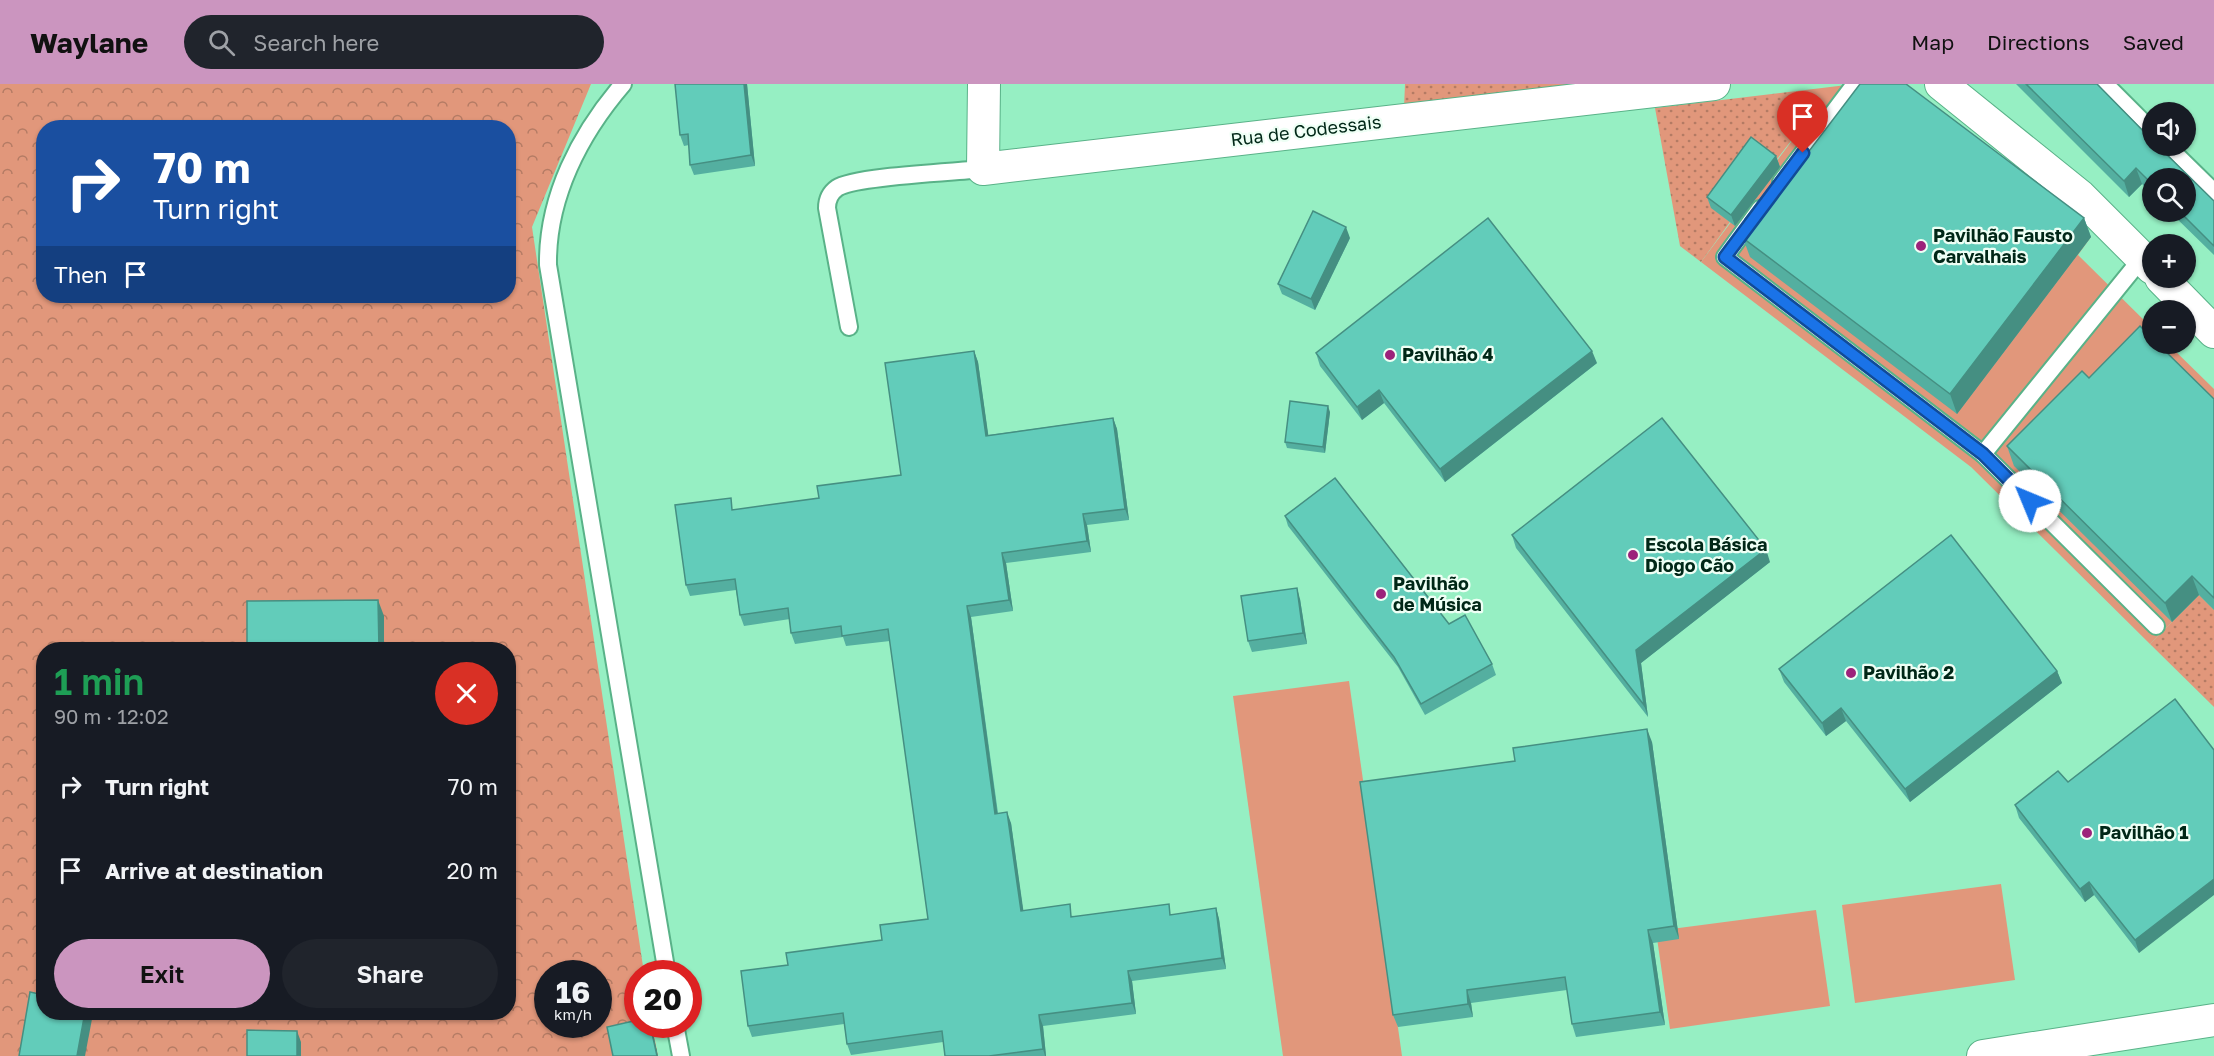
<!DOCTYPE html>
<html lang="en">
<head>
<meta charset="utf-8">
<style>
  :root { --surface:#171b24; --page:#20242c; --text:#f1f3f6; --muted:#9ea1a6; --accent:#cb95bf }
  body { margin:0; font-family:"Golos Text",sans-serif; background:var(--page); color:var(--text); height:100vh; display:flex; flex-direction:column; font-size:22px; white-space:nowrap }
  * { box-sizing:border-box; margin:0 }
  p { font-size:20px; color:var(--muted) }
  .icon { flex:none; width:33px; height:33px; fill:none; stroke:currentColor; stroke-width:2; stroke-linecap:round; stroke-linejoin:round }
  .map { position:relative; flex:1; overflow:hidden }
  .panel { position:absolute; left:36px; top:558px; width:480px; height:378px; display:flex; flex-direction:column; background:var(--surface); border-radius:24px; box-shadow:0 2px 4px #0004 }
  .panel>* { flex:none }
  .hud { position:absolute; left:36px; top:36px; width:480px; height:183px; border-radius:24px; box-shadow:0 2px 4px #0004; background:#1a4fa0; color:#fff; overflow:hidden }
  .buttons { position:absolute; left:2142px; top:18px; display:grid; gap:12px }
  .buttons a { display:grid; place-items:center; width:54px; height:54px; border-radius:50%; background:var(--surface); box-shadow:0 2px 4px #0004; font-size:30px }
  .speed { position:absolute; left:534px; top:876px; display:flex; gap:12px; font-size:30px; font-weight:700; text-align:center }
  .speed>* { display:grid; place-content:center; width:78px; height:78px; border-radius:50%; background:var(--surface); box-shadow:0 2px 4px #0004; line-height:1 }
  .speed small { font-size:15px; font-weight:400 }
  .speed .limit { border:9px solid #d22; background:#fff; color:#111 }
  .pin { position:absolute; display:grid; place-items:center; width:51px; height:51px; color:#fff; margin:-62px -26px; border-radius:50% 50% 50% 0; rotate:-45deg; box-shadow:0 0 6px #0007 }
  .pin .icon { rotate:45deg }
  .me { position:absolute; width:66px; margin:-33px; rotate:315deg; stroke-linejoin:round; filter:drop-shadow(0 0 4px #0008) }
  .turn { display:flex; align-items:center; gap:21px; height:126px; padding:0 18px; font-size:27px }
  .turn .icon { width:78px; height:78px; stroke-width:2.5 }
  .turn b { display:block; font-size:42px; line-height:51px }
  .then { display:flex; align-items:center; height:57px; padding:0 18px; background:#0003; gap:12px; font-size:22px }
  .round { display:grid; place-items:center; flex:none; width:63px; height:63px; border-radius:32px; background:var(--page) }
  .overview { display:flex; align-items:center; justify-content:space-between; height:102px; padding:0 18px }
  h1 { font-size:36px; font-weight:600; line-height:45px; color:#1e9e55 }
  .action { display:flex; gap:12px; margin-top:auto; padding:12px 18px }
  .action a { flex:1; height:69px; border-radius:36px; background:var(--accent); color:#111; font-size:24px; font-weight:600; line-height:69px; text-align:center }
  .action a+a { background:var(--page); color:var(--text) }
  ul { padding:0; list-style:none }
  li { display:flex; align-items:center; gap:18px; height:84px; padding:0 18px }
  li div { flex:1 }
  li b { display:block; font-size:22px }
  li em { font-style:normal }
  header { display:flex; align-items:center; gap:36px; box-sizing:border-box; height:84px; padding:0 30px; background:var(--accent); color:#111 }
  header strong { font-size:28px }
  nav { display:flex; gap:33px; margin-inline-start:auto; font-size:21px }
  .search { width:420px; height:54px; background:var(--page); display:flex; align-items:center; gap:15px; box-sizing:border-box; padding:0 21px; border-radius:33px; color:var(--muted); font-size:22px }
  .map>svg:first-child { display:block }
  .grass { fill:url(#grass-dots) }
  .forest { fill:url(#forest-crowns); fill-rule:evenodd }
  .garden { fill:#e1977b }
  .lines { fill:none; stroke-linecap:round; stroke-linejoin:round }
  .lane-casing { stroke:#59b288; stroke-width:20 }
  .street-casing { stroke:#59b288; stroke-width:34 }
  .lane { stroke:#fff; stroke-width:16 }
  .street { stroke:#fff; stroke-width:32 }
  .wall { fill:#54afa0 }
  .shaded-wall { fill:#458f82 }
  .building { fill:#62ccba; stroke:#458f82; stroke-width:1.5 }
  .route-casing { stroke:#114b97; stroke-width:15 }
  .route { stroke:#1a73e8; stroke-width:10 }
  .poi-dot { fill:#9c227b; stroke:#eefff5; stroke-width:2 }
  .labels { text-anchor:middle; stroke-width:4.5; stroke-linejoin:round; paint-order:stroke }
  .street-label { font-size:18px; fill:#002717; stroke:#eefff5 }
  .poi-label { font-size:18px; font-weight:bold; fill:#002717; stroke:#eefff5; text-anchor:start }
</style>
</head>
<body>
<header>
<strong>Waylane</strong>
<div class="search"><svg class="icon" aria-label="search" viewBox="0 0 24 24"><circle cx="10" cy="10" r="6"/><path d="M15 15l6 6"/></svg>Search here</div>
<nav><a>Map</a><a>Directions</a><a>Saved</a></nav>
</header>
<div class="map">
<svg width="2214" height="972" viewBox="0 0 2214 972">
  <defs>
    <pattern id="grass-dots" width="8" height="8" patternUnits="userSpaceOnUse" patternTransform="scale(1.5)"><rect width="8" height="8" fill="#e1977b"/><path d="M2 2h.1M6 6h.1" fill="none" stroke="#b47b64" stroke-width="1.8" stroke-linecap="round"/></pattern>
    <pattern id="forest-crowns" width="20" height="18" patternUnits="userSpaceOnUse" patternTransform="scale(1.5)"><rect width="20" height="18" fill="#e1977b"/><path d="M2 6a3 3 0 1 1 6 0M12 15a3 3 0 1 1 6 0" fill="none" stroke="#b47b64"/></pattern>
  </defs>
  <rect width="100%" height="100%" fill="#96efc3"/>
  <g class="grass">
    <polygon points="1405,0 1574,0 1404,24"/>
    <polygon points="1797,7 1815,26 1774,79 1711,123 1730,138 1701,178 1680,162 1655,24"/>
    <polygon points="2199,511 2214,526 2214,623 2150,560"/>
  </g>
  <path class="forest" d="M0 0H591L532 143 644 889 638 890V940L652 941 658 972H0ZM44 44H508V212H44ZM44 566H508V928H44ZM548 890H598V940H548Z"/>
  <g class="garden">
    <polygon points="1855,0 1888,0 2091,153 2078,171 2152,244 2152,260 2168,260 2214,305 2214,526 2199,511 2150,560 1971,383 1701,178 1815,26 1797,7"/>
    <polygon points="1349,597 1402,972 1283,972 1233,612"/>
    <polygon points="2001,800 2015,896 1855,919 1842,821"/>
    <polygon points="1816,826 1830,922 1670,945 1656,847"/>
  </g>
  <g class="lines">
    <g class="lane-casing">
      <g id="lane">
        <path d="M623 0C580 50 547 113 548 181L667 890"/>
        <polyline points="2105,0 2152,47"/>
        <polyline points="2167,62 2214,108"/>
        <polyline points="1781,98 1855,0"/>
        <polyline points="1760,125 1725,173 1983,370 2156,542"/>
        <path d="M849 243 827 124C827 116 830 109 837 104 854 92 956 88 983 85"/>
        <polyline points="1983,370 2142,174"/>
        <polyline points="675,940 681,972"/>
      </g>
    </g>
    <g class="street-casing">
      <g id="street">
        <polyline points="984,0 983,85 1714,0"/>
        <polyline points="1941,0 2080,112 2152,184"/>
        <polyline points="2161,194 2214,248"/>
        <polyline points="1983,972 2214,936"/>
      </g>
    </g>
    <use href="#lane" class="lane"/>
    <use href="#street" class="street"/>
  </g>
  <g class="wall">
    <polygon points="747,0 755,82 694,91 690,81 689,61 684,62 680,51"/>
    <polygon points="2016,0 2097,0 2214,117 2214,171 2170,128 2186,128 2152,94 2152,110 2142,100 2129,113"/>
    <polygon points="1776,72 1780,83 1735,142 1711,124 1707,113"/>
    <polygon points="1797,83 2084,134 2091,153 1957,330 1750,173 1743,154 1749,146 1745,135"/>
    <polygon points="1350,154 1315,226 1282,210 1278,200"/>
    <polygon points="974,267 978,278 988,351 1113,334 1117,345 1129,436 1087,441 1091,468 1006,479 1013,527 971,533 998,729 1011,739 1023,827 1074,832 1173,831 1216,824 1219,835 1226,885 1132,897 1136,930 1043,942 1046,972 945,972 943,958 851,971 847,960 844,940 752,953 748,942 788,881 882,856 928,835 890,557 846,562 843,553 795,560 791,549 790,535 744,542 740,531 736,506 690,512 686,501 735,426 819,414 901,391"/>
    <polygon points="1316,269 1597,279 1445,398 1384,319 1362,336 1320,282"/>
    <polygon points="2089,294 2214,315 2214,526 2199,511 2172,538 2014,382 2007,362"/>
    <polygon points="1330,328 1325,369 1287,364 1285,358"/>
    <polygon points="1285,432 1449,540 1492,580 1496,591 1425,631 1398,583 1288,442"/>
    <polygon points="1512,451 1770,478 1641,579 1648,633 1516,464"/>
    <polygon points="1300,515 1307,560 1252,568 1248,557"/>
    <polygon points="1779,585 2057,587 2062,599 1910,718 1846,637 1826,652 1784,598"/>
    <polygon points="1652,658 1679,855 1653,859 1665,941 1576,953 1572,940 1567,906 1471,919 1473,933 1398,943 1393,931 1515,677"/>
    <polygon points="2214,666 2139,869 2094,811 2085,818 2019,734 2015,721 2068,698"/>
  </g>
  <g class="shaded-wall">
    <polygon points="744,0 747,0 755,82 751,71"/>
    <polygon points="1776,72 1780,83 1735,142 1731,131"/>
    <polygon points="2136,84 2142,100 2129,113 2124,97"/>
    <polygon points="2084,134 2091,153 1957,330 1950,310"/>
    <polygon points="1346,143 1350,154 1315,226 1311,215"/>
    <polygon points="974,267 978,278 990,363 986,352"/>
    <polygon points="1592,267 1597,279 1445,398 1440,385"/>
    <polygon points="1379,306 1384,319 1362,336 1357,323"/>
    <polygon points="1328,322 1330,328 1325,369 1323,363"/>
    <polygon points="1113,334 1117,345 1129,436 1125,425"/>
    <polygon points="1083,430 1087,441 1091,468 1087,457"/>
    <polygon points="1766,465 1770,478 1641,579 1648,633 1644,621 1636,566"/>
    <polygon points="1002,469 1006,479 1013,527 1009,516"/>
    <polygon points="2192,492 2199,511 2172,538 2165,519"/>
    <polygon points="1297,504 1300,515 1307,560 1303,549"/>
    <polygon points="378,516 384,532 384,566 379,566"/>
    <polygon points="967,522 971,533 999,741 995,730"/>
    <polygon points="2057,587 2062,599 1910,718 1905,705"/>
    <polygon points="1841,624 1846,637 1826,652 1822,639"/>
    <polygon points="1647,645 1652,658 1679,855 1674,842"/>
    <polygon points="1007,728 1011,739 1025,838 1021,827"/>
    <polygon points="2214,795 2214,811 2139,869 2135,856"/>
    <polygon points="2089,798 2094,811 2085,818 2080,805"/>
    <polygon points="1216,824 1219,835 1226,885 1222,874"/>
    <polygon points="1648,846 1653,859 1665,941 1660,928"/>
    <polygon points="1128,887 1132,897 1136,930 1132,919"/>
    <polygon points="1467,906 1471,919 1473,933 1468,920"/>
    <polygon points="85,928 90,928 92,935 85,972 77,972"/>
    <polygon points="1039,931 1043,942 1046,972 1045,972 1043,965"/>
    <polygon points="650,940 651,940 652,945 658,972 657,972"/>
    <polygon points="297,947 301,958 301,972 297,972"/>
  </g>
  <g class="building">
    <polygon points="675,0 744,0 751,71 690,81 688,50 680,51"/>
    <polygon points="1860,0 1906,0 2084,134 1950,310 1743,154 1753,141 1745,135 1789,77 1797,83"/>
    <polygon points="2026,0 2097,0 2152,56 2152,62 2158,62 2214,117 2214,162 2180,128 2186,128 2186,94 2152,94 2152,100 2136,84 2124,97"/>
    <polygon points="1751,53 1776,72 1731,131 1707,113"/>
    <polygon points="1313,127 1346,143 1311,215 1278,200"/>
    <polygon points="1488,134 1592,267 1440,385 1379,306 1357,323 1316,269"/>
    <polygon points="2140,242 2152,254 2152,260 2158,260 2214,315 2214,514 2192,492 2165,519 2007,362 2082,287 2089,294"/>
    <polygon points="974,267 986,352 1113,334 1125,425 1083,430 1087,457 1002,469 1009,516 967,522 995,730 1007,728 1021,827 1070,820 1071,833 1169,820 1170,831 1216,824 1222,874 1128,887 1132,919 1039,931 1043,965 989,972 945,972 942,947 847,960 843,929 748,942 741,887 788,881 786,869 882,856 880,841 928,835 888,545 842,552 841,542 791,549 788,524 740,531 735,495 686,501 675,421 731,414 732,426 819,414 817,402 901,391 885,279"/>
    <polygon points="1290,317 1328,322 1323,363 1285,358"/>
    <polygon points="1662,334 1766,465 1636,566 1644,621 1512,451"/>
    <polygon points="1335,394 1449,540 1465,531 1492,580 1421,620 1394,573 1285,432"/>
    <polygon points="1951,451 2057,587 1905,705 1841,624 1822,639 1779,585"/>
    <polygon points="1297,504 1303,549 1248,557 1241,512"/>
    <polygon points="378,516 379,566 247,566 247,517"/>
    <polygon points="2175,615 2214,666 2214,795 2135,856 2089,798 2080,805 2015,721 2058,687 2068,698"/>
    <polygon points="1647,645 1674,842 1648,846 1660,928 1572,940 1565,893 1467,906 1468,920 1393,931 1360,698 1515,677 1513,664"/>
    <polygon points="30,908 44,911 44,928 85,928 77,972 19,972"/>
    <polygon points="638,936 638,940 650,940 657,972 613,972 607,943"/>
    <polygon points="247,946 297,947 297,972 247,972"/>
  </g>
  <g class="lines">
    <g class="route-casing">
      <polyline id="route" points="1803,69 1725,173 1983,370 2030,417"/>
    </g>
    <use href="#route" class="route"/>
  </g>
  <g class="poi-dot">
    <circle cx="1921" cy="162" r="6"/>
    <circle cx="1390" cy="271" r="6"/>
    <circle cx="1633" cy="471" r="6"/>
    <circle cx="1381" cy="510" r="6"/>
    <circle cx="1851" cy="589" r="6"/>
    <circle cx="2087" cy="749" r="6"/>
  </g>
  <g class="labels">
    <g class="street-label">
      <text transform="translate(1306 47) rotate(-7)" y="6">Rua de Codessais</text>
    </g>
    <g class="poi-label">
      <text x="1933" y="158">Pavilhão Fausto<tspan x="1933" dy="21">Carvalhais</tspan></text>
      <text x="1402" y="277">Pavilhão 4</text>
      <text x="1645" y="467">Escola Básica<tspan x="1645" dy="21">Diogo Cão</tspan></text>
      <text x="1393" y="506">Pavilhão<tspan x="1393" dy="21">de Música</tspan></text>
      <text x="1863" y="595">Pavilhão 2</text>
      <text x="2099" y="755">Pavilhão 1</text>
    </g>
  </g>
</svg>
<div class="buttons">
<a><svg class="icon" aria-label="sound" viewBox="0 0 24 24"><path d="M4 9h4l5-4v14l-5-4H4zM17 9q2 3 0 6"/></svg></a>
<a><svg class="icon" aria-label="search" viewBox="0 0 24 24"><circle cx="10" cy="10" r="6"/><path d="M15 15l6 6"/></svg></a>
<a>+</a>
<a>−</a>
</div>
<div class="speed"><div>16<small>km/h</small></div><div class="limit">20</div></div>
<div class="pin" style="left:1803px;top:69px;background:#d93025"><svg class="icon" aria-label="arrive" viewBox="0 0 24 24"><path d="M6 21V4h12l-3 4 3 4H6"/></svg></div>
<svg class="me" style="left:2030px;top:417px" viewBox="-20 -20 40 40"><circle r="19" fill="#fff"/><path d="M0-13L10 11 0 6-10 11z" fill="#1a73e8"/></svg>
<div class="hud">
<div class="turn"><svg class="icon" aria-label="right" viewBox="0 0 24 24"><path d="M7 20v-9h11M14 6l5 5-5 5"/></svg><div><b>70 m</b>Turn right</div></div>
<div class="then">Then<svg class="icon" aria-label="arrive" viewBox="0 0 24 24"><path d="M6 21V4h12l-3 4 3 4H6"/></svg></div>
</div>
<section class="panel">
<div class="overview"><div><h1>1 min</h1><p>90 m · 12:02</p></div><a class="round" style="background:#d93025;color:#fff"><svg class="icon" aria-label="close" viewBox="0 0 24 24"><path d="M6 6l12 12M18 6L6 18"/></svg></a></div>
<ul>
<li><svg class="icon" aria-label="right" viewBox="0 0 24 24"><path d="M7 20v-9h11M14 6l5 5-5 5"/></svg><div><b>Turn right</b></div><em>70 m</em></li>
<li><svg class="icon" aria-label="arrive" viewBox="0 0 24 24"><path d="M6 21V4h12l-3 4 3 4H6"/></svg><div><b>Arrive at destination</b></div><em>20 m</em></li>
</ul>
<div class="action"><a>Exit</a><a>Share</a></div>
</section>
</div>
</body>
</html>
